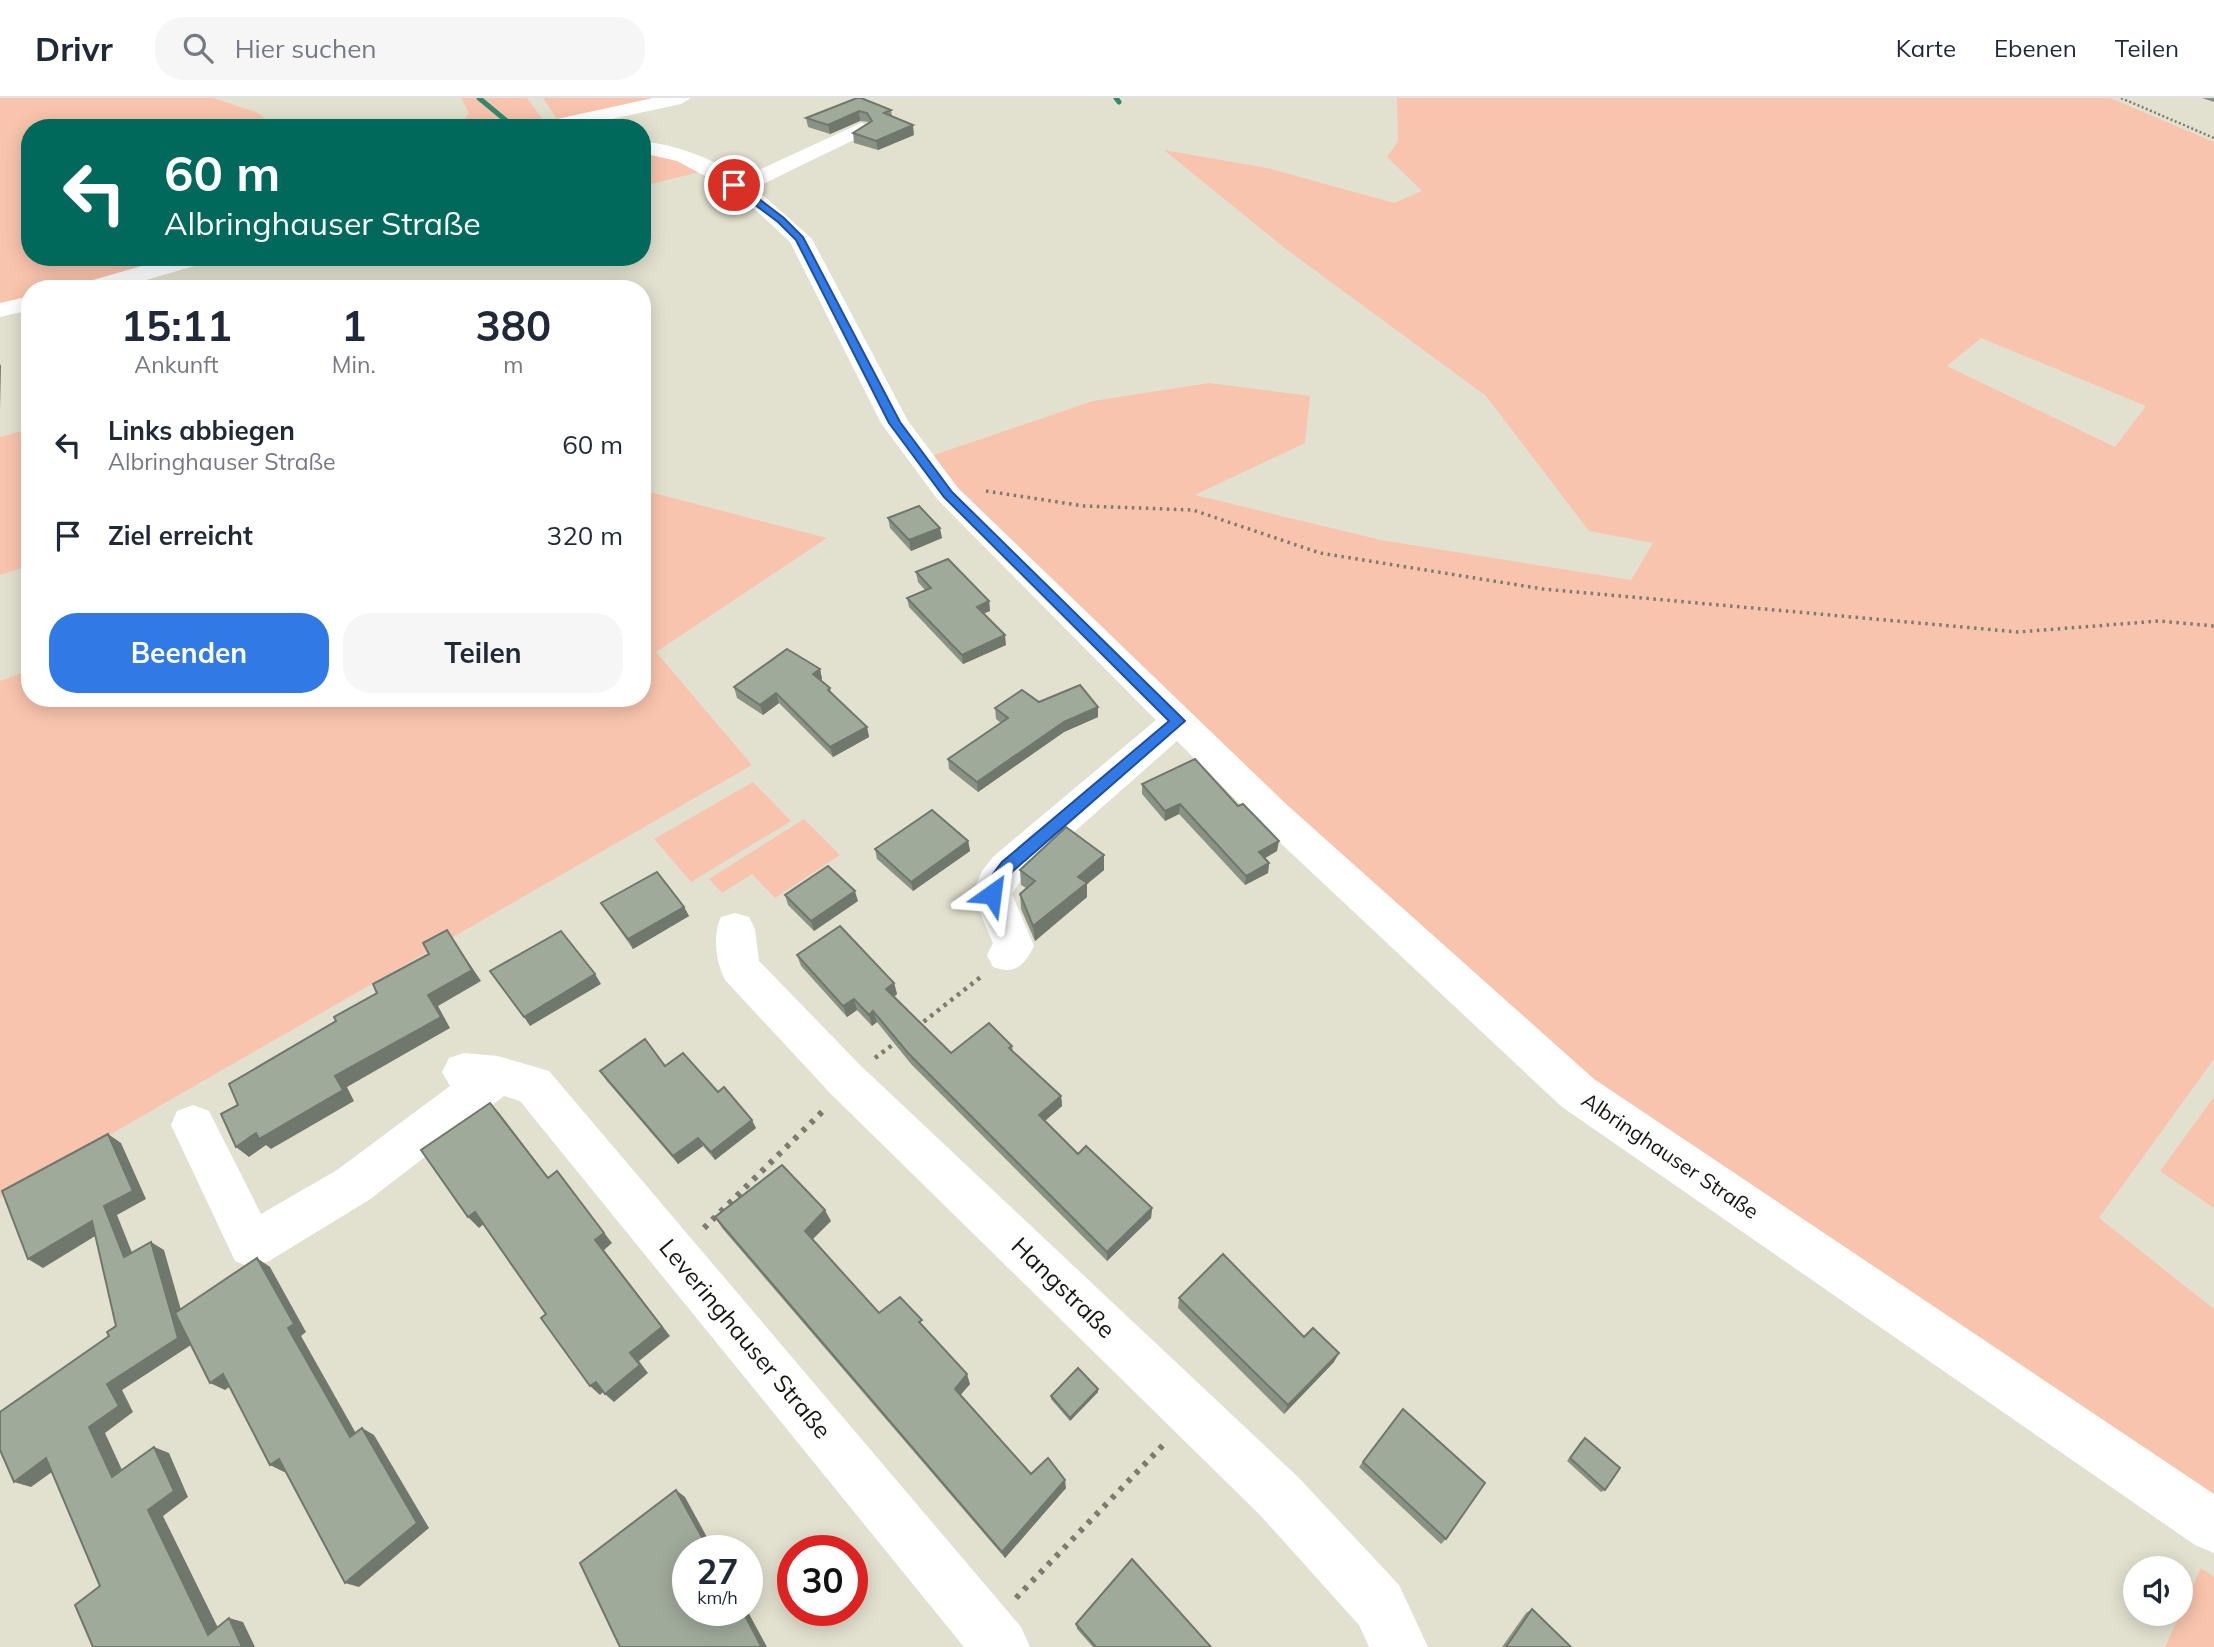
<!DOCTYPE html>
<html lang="de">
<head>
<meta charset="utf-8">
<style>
  :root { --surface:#fff; --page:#f6f6f7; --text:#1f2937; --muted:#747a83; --line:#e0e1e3; --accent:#317ae6 }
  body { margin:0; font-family:Mulish,sans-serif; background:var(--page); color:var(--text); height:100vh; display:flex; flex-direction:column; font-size:26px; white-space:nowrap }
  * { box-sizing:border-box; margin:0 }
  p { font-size:23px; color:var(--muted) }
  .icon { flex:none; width:38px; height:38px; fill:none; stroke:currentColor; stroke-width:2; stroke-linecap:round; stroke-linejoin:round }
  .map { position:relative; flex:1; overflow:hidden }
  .sheet { position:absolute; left:21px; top:182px; width:630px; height:427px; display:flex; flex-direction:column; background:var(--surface); border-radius:28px; box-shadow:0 4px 18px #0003 }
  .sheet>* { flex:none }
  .top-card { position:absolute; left:21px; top:21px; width:630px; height:147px; border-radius:28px; box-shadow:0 4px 18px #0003; background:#00695c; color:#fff; overflow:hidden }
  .tools { position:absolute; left:2123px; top:1458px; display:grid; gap:14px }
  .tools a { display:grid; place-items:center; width:70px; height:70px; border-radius:50%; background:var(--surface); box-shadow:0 4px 18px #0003; font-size:35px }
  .speed { position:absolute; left:672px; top:1437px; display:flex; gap:14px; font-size:35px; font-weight:700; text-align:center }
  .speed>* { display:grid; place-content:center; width:91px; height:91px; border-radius:50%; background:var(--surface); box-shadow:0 4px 18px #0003; line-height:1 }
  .speed small { font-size:18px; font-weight:400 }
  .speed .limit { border:10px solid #d22; background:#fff; color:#111 }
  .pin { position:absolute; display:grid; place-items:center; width:60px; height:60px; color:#fff; margin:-30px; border:4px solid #fff; border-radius:50%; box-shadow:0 2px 7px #0007 }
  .me { position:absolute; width:77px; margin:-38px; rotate:31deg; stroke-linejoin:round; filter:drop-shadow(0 0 5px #0008) }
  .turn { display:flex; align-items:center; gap:24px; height:147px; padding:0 28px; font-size:32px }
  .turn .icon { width:91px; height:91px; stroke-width:2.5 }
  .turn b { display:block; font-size:49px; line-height:60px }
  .eta { display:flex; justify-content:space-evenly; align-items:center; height:119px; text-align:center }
  .eta b { font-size:42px; font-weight:700; line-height:49px }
  .action { display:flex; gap:14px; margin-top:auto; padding:14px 28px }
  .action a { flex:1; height:80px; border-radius:28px; background:var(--accent); color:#fff; font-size:28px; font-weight:700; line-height:80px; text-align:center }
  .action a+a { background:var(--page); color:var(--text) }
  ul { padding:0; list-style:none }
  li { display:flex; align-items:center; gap:21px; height:91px; padding:0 28px }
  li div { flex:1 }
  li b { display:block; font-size:26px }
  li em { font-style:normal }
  header { display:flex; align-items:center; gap:42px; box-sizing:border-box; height:98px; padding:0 35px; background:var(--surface); border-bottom:2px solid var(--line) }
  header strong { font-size:33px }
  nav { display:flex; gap:38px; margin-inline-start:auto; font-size:24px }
  .search { width:490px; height:63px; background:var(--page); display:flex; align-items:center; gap:18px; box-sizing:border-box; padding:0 24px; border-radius:28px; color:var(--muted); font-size:26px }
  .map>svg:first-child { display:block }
  .green { fill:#f9c4ad; fill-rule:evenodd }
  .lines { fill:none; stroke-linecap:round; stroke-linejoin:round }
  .stream { stroke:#328a6b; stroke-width:5 }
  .path-far3 { stroke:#7c7b6f; stroke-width:2.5; stroke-dasharray:2 2.5; stroke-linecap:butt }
  .path-far2 { stroke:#7c7b6f; stroke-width:3.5; stroke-dasharray:2.5 4.5; stroke-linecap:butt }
  .path-far1 { stroke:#7c7b6f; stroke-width:4.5; stroke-dasharray:3.5 5; stroke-linecap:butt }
  .path { stroke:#7c7b6f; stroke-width:6; stroke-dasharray:4.5 7; stroke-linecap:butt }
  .minor { fill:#fff; fill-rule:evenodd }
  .wall { fill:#8a9285 }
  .shaded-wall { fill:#70776c }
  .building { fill:#a0aa9b; stroke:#70776c; stroke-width:2 }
  .route { fill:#317ae6; stroke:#204f96; stroke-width:2 }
  .labels { text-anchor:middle; stroke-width:5; stroke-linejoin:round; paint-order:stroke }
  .street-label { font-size:21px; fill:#171710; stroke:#fff }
  .near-street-label { font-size:24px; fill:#171710; stroke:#fff }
</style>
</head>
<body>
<header>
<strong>Drivr</strong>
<div class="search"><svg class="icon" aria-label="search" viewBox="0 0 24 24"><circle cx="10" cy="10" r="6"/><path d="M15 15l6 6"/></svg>Hier suchen</div>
<nav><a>Karte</a><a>Ebenen</a><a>Teilen</a></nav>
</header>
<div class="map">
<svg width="2214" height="1549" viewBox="0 0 2214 1549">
  <rect width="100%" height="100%" fill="#e2e1cf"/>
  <g class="green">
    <polygon points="0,0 213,0 258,15 276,30 30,30 30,159 185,159 77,191 30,191 30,202 0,209"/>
    <polygon points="461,0 527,0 549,30 458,30 469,15"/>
    <polygon points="543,0 672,0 559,24"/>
    <path d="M1397 0H2110L2214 44V961L2099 1120 2214 1211V1412L1616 1004 1258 684 971 412 931 358 1093 303 1209 285 1310 298 1305 345 1195 397 1381 442 1631 482 1653 445 1589 433 1486 298 1286 151 1164 52 1267 70 1394 105 1422 93 1387 59 1398 43ZM1981 240 2146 308 2115 349 1947 268Z"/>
    <polygon points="642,52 654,52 700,74 642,88"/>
    <polygon points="30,331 30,467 0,477 0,339"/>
    <polygon points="642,392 827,440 656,554 752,667 0,1100 0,583 30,572 30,600 642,600"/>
    <polygon points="753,684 791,723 691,784 654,741"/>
    <polygon points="804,721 840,757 775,800 752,776 722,795 709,781"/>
    <polygon points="2214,999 2214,1110 2160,1073"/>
    <polygon points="2201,1470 2214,1479 2214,1549 2165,1549"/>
  </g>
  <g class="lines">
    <g class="stream">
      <polyline points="479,0 515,30"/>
      <polyline points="1116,0 1119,4"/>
    </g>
    <polyline class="path-far3" points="2121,0 2214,40"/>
    <polyline class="path-far2" points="986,393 1084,408 1193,412 1320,455 1543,491 2018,534 2159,523 2214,528"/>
    <g class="path-far1">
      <polyline points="917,929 982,878"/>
      <polyline points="875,960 899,942"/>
    </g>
    <g class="path">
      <polyline points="704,1130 825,1011"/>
      <polyline points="1016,1500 1165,1345"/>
    </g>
    <g class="minor">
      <polygon points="653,0 691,0 681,6 570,30 547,30 545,27 548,23"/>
      <path d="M861 25 868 27 871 31 868 35 755 90 812 141 908 323 958 390 1286 706 1594 981 2214 1396V1455L2195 1447 1562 1009 1260 726 1177 643 1022 780 1012 796 1034 848C1024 868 1015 877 993 869L987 857 993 845 972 796 982 773 994 758 1156 622 938 402 881 325 790 144 759 115 720 86 677 63 642 55V43C678 47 711 60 741 80Z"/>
      <polygon points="173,159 212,159 208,164 115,191 76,191 79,186"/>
      <polygon points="30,198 30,212 0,219 0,205"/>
      <path d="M735 815 749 819 755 831 759 863 861 968 1298 1379 1399 1487 1428 1549H1369L1359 1527 1260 1417 831 996 725 882C716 864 712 838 721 819Z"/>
      <polygon points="464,955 498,958 549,973 1021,1529 1030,1549 964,1549 520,1003 504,998 369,1102 269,1163 252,1170 235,1163 171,1027 177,1013 193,1007 209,1013 261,1116 337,1072 450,988 442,974 449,960"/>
    </g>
  </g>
  <g class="wall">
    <polygon points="857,0 891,12 892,18 914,37 878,52 854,45 853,35 869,24 860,23 830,36 808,29 806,20"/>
    <polygon points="2202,0 2214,0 2214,4"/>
    <polygon points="888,420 942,440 911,453 890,430"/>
    <polygon points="916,474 989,503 990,513 983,515 1006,547 963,566 909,509 907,500 925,492 918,484"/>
    <polygon points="820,571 822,581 821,582 830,590 831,594 867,629 869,639 833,659 779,605 763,617 737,600 734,589"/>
    <polygon points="1039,604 1098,609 1098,619 1064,634 978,694 949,671 948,661 1001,625 996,621 995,610"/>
    <polygon points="1142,686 1277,753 1265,760 1269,765 1268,775 1245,787 1179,716 1165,723 1142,696"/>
    <polygon points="968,743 970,753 913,793 877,761 875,751"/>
    <polygon points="1104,757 1104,772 1087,786 1087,799 1035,843 1021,811 1020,796 1026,790 1021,787 1020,772"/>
    <polygon points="785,797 858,803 814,833 788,807"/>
    <polygon points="601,805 684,809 689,818 633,851 607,814"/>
    <polygon points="797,857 894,885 897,896 894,899 951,955 1012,948 1013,953 1061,998 1062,1008 1045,1023 1078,1056 1152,1110 1151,1120 1107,1163 911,966 877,924 872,928 857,912 847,919 801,868"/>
    <polygon points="665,968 718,994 756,1030 715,1062 703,1048 678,1066 606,982 601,973"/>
    <polygon points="715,1119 831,1123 812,1141 879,1215 925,1230 970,1286 960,1297 1031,1376 1066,1390 1005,1460 722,1130"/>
    <polygon points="1179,1200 1304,1239 1334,1264 1284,1316 1178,1210"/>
    <polygon points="1098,1291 1098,1294 1070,1323 1051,1301 1051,1298"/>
    <polygon points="1403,1311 1446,1441 1441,1446 1359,1369"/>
    <polygon points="1585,1340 1605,1392 1601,1394 1567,1363 1581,1343"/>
    <polygon points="1532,1511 1571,1549 1502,1549 1526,1515"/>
    <polygon points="1076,1526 1211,1549 1093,1549 1077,1531"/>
  </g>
  <g class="shaded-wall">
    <polygon points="859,13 860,23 830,36 828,27"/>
    <polygon points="913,27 914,37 878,52 876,43"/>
    <polygon points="0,266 1,268 0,311"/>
    <polygon points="940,430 942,440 911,453 909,442"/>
    <polygon points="989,503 990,513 978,518 977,509"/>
    <polygon points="1005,537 1006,547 963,566 962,557"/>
    <polygon points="820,571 822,581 816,586 813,576"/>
    <polygon points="776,595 779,605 763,617 760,607"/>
    <polygon points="1098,609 1098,619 1064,634 978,694 977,684 1064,624"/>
    <polygon points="867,629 869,639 833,659 830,649"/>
    <polygon points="1180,706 1179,716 1165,723 1165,713"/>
    <polygon points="968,743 970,753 913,793 911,784"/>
    <polygon points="1279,743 1277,753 1258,764 1259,754"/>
    <polygon points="1104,757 1104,772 1087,786 1087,799 1035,843 1033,828 1078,779"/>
    <polygon points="1269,765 1268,775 1245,787 1246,778"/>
    <polygon points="855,793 858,803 814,833 811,823"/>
    <polygon points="684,809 689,818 633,851 628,841"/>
    <polygon points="447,832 481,883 438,908 450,930 347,989 354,1003 271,1051 266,1047 249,1059 236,1049 335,978 428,897"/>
    <polygon points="595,876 601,886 530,928 524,919"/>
    <polygon points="894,885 897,896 889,902 886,891"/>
    <polygon points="854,901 857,912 847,919 843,908"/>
    <polygon points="873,913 877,924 872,928 869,917"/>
    <polygon points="1061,998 1062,1008 1040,1027 1039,1017"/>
    <polygon points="490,1005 500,1016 557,1091 548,1080"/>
    <polygon points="752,1022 756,1030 715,1062 711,1054"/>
    <polygon points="108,1036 121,1045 146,1101 117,1117 137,1167 124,1159 104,1108"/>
    <polygon points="698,1040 703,1048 678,1066 673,1058"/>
    <polygon points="557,1073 612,1145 604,1152 670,1238 639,1263 648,1275 614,1304 605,1296 630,1255 595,1142"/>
    <polygon points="1152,1110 1151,1120 1107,1163 1107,1154"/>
    <polygon points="825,1112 831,1123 810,1144 805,1133"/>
    <polygon points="475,1114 485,1125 479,1130 468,1119"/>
    <polygon points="92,1123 105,1132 43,1170 28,1161"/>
    <polygon points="151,1144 164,1152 191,1247 122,1292 133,1314 105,1335 128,1385 112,1379 89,1329 107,1286"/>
    <polygon points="257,1160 270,1169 306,1234 301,1238 362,1346 350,1339 288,1230"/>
    <polygon points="1339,1255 1334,1264 1284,1316 1288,1307"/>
    <polygon points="223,1276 237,1283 225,1292 210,1285"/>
    <polygon points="967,1276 970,1286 958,1300 955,1291"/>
    <polygon points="596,1284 605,1292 600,1297 590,1288"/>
    <polygon points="1098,1291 1098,1294 1070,1323 1070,1320"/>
    <polygon points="362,1330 374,1337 429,1430 359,1489 345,1485"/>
    <polygon points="154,1349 169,1355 188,1399 163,1418 223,1540 208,1537 148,1412"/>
    <polygon points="46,1360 63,1366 31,1389 14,1384"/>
    <polygon points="279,1361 293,1367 284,1374 270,1367"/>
    <polygon points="1065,1382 1066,1390 1005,1460 1002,1454"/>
    <polygon points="676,1392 685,1399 714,1452 709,1452"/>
    <polygon points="742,1512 747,1512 767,1549 759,1549"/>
    <polygon points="229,1520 243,1524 255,1549 242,1549"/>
  </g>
  <g class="building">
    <polygon points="857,0 861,0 891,12 884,15 913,27 876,43 853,35 872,23 867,15 859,13 828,27 806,20"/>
    <polygon points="919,408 940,430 909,442 888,420"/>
    <polygon points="948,461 989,503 977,509 1005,537 962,557 907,500 931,490 916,474"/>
    <polygon points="787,551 820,571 813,576 830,590 828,592 867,629 830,649 776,595 760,607 734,589"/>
    <polygon points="1080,587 1098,609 1064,624 977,684 948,661 1008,620 995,610 1022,592 1039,604"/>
    <polygon points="1195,661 1238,708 1243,706 1279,743 1259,754 1269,765 1246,778 1180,706 1165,713 1142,686"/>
    <polygon points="932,712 968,743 911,784 875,751"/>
    <polygon points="1066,729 1104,757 1078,779 1087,785 1033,828 1020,796 1035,783 1020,772"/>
    <polygon points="828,768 855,793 811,823 785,797"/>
    <polygon points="657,774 684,809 628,841 601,805"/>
    <polygon points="840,828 894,885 886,891 951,955 989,925 1012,948 1009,950 1061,998 1039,1017 1078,1056 1086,1048 1152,1110 1107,1154 908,955 873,913 869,917 854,901 843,908 797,857"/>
    <polygon points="447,832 472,872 428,897 441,919 335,978 343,992 259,1041 256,1035 236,1049 221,1016 238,1007 229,986 336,923 334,919 377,895 373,886 429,856 423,845"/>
    <polygon points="561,833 595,876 524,919 490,873"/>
    <polygon points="645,941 665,968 683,955 718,994 724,989 752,1022 711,1054 698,1040 673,1058 600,973"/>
    <polygon points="490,1005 548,1080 557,1073 604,1135 595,1142 662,1229 630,1255 640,1267 605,1296 596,1284 590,1288 541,1220 546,1216 475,1114 468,1119 421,1052"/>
    <polygon points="108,1036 133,1093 104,1108 124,1159 151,1144 178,1240 107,1286 119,1308 89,1329 112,1379 154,1349 174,1393 148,1412 208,1537 229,1520 242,1549 93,1549 75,1507 100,1488 46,1360 14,1384 0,1352 0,1314 109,1238 107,1234 116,1228 92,1123 28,1161 2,1093"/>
    <polygon points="782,1067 825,1112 805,1133 879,1215 900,1199 922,1222 919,1224 967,1276 955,1291 1031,1376 1048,1360 1065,1382 1002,1454 715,1119"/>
    <polygon points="1223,1156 1304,1239 1313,1230 1339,1255 1288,1307 1179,1200"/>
    <polygon points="257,1160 294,1226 288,1230 350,1339 362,1330 417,1425 345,1485 279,1361 270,1367 223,1276 210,1285 175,1215"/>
    <polygon points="1078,1270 1098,1291 1070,1320 1051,1298"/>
    <polygon points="1403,1311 1485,1385 1446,1441 1363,1364"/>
    <polygon points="1585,1340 1620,1370 1605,1392 1570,1360"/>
    <polygon points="676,1392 709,1452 688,1452 688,1512 742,1512 761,1548 759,1549 620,1549 580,1465"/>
    <polygon points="1132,1461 1211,1549 1096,1549 1076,1526"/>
    <polygon points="1532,1511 1571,1549 1506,1549"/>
  </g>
  <polygon class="route" points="731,85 738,85 784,120 803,139 900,324 952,394 1185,623 1013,773 1003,786 998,801 992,803 984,796 990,780 1002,764 1169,623 944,399 889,325 796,142 778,124 731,89"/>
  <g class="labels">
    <g class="street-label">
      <text transform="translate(1670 1058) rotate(34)" y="7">Albringhauser Straße</text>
    </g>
    <g class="near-street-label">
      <text transform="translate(1063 1190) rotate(44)" y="8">Hangstraße</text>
      <text transform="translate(745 1241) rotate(50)" y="8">Leveringhauser Straße</text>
    </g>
  </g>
</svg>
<div class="tools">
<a><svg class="icon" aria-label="sound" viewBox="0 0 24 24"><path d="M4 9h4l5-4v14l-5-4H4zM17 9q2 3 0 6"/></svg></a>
</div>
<div class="speed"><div>27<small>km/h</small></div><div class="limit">30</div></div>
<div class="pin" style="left:734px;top:87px;background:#d93025"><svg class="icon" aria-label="arrive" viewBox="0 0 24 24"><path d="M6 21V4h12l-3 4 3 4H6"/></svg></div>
<svg class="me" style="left:992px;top:796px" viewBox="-20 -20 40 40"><path d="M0-17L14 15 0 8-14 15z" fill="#317ae6" stroke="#fff" stroke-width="4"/></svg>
<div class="top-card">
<div class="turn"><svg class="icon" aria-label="left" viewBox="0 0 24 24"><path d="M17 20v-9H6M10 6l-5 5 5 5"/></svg><div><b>60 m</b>Albringhauser Straße</div></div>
</div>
<section class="sheet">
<div class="eta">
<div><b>15:11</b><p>Ankunft</p></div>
<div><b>1</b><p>Min.</p></div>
<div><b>380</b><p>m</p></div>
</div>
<ul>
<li><svg class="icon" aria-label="left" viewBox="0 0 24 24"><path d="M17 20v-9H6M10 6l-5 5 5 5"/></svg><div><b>Links abbiegen</b><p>Albringhauser Straße</p></div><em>60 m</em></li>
<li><svg class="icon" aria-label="arrive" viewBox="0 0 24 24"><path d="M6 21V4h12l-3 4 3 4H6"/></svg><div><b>Ziel erreicht</b></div><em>320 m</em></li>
</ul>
<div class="action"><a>Beenden</a><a>Teilen</a></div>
</section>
</div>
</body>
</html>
